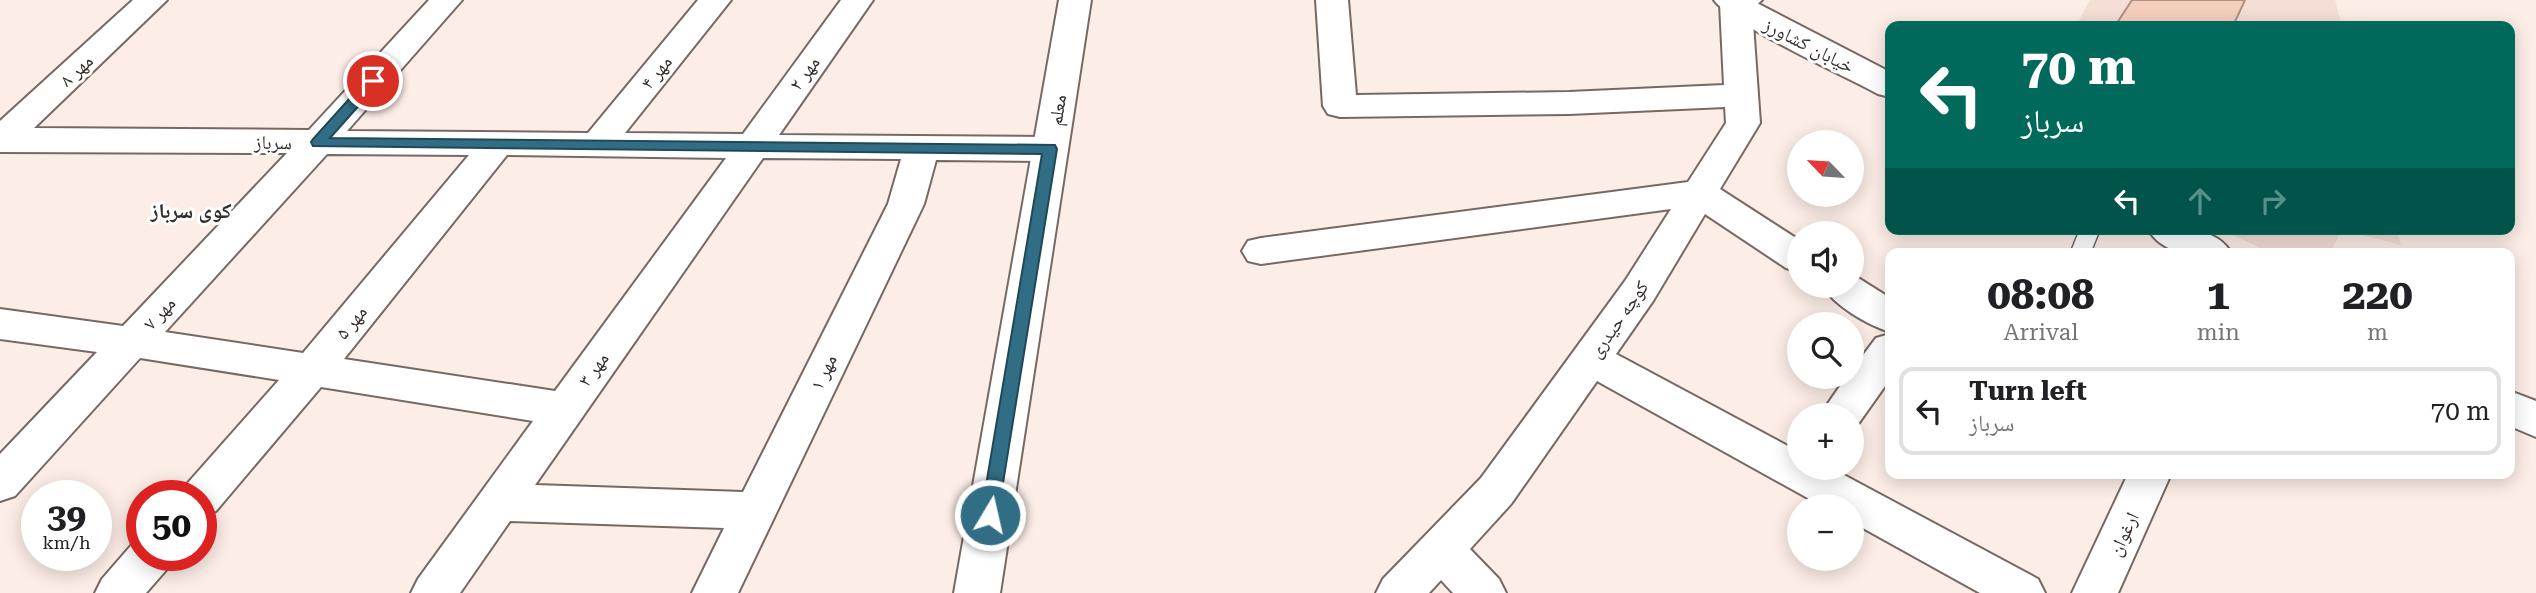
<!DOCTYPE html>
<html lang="en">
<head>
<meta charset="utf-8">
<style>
  :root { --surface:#fff; --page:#f2f2f2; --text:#202124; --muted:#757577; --line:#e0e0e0 }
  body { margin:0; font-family:"Roboto Serif","Noto Naskh Arabic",serif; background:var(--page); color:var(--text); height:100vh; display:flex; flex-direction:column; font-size:26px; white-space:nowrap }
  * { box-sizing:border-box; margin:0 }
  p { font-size:23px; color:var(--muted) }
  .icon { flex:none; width:38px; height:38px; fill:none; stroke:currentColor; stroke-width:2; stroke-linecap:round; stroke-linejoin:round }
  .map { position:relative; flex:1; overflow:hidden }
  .panel { position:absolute; left:1885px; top:248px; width:630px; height:231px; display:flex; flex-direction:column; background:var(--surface); border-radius:14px; box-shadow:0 4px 18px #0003 }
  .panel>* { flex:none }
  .guide { position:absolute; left:1885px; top:21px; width:630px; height:214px; border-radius:14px; box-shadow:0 4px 18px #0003; background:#00695c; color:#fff; overflow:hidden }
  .needle { width:46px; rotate:295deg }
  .tools { position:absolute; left:1787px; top:130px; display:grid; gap:14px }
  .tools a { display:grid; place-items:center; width:77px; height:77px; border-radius:50%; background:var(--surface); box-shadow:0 4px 18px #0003; font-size:35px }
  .speed { position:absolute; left:21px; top:480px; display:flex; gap:14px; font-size:35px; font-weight:700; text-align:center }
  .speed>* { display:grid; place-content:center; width:91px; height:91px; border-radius:50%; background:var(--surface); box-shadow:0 4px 18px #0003; line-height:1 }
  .speed small { font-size:18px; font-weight:400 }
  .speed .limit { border:10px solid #d22; background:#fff; color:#111 }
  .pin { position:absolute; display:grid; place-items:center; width:60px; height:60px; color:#fff; margin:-30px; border:4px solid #fff; border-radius:50%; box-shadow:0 2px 7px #0007 }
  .me { position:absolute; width:77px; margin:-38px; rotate:9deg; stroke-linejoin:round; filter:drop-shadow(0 0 5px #0008) }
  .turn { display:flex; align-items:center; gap:24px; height:147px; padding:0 21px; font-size:32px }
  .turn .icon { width:91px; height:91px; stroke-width:2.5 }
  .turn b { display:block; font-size:49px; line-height:60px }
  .lanes { display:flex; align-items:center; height:66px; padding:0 21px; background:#0003; justify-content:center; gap:35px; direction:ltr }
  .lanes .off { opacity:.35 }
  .eta { display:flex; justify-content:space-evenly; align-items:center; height:119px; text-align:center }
  .eta b { font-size:42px; font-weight:700; line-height:49px }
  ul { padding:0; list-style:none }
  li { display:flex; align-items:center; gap:21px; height:88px; margin:0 14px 10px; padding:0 7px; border:4px solid var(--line); border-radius:14px }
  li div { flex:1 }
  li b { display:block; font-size:26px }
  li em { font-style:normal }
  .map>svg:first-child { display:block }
  .built { fill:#f5ded5 }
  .building { fill:#f6cfbc; stroke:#ac9184; stroke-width:2 }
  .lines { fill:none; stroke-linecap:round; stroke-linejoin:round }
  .service-casing { stroke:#766963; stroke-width:3 }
  .minor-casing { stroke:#766963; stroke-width:4 }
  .tertiary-casing { stroke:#766963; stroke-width:4 }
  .secondary-casing { stroke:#766963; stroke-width:4 }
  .service { fill:#fff; fill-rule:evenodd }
  .minor { fill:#fff; fill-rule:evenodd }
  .tertiary { fill:#fff; fill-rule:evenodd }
  .secondary { fill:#fff; fill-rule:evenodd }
  .route { fill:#316e85; stroke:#204856; stroke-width:2 }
  .labels { text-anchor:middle; stroke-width:6; stroke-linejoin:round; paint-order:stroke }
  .street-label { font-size:19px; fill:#332d2b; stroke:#fff }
  .neighbourhood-label { font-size:21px; font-weight:bold; fill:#332d2b; stroke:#fff }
</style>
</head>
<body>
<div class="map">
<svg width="2536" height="593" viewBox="0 0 2536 593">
  <rect width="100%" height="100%" fill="#fcede6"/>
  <g class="built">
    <polygon points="2090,0 2335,0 2342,26 2076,26"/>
    <polygon points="2221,229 2397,229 2401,245 2342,230 2329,254 2272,254"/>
  </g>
  <polygon class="building" points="2132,0 2245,0 2233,26 2115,26"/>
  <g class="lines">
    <g class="service-casing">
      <polygon id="service" points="2080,229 2100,229 2090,254 2070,254"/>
    </g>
    <g class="minor-casing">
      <g id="minor">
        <path d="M133 0H167L34 128 309 130 429 0H462L347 131 588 133 698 0H731L625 133 743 134 841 0H873L779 135 1050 137 1062 141 1067 149 1062 157 1050 161 936 160 924 204 738 593H692L724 528 510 521 460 593H411L418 579 533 421 321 387 216 511 201 516V495H181L186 485 279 380 140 358 15 496 0 501V454L97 352 0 339V309L123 326 287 153 0 152V121ZM327 154 469 155 303 353 165 332ZM507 155 726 158 555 391 344 359ZM763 158 901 159 888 204 743 492 535 485Z"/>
        <polygon points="1316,0 1348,0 1356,95 1569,92 1724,85 1720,4 1723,0 1762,0 1752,9 1760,123 1720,189 1799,240 1799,272 1786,268 1705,214 1653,301 1616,354 1799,452 1799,467 1829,467 2038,579 2045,593 1980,593 1852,522 1852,506 1822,506 1597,381 1511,504 1470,549 1499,579 1506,593 1453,593 1441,580 1429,593 1376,593 1383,579 1481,478 1625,281 1671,209 1261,264 1248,261 1242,251 1248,241 1261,238 1688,182 1726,123 1725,107 1569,114 1340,117 1328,114 1323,106"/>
        <path d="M1852 274 1890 298V332C1868 325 1834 306 1822 285H1852Z"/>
        <polygon points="1890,334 1890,379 1856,427 1852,428 1852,415 1820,415 1847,376 1852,376 1852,370 1876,338"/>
        <polygon points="2128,474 2171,474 2118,593 2072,593"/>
        <polygon points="142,539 142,555 173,555 167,569 146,593 95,593 102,579 135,541"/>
      </g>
    </g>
    <g class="tertiary-casing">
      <g id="tertiary">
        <path d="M1714 0H1751L1890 72V97L1878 94C1845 76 1732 25 1714 0Z"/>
        <path d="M2148 229C2177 229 2215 224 2232 254 2202 254 2165 259 2148 229Z"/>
        <polygon points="2510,391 2536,401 2536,437 2510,426"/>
      </g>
    </g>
    <g class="secondary-casing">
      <polygon id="secondary" points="1059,0 1091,0 1000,593 954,593"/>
    </g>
    <use href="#service" class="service"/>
    <use href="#minor" class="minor"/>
    <use href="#tertiary" class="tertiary"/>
    <use href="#secondary" class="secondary"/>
  </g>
  <polygon class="route" points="373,77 378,78 378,84 330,138 1055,145 1057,149 997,520 990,522 984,520 981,515 1042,154 313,146 311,142 313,139 368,78"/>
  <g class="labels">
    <g class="street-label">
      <text transform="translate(1809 45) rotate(27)" y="7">خیابان کشاورز</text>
      <text transform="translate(76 70) rotate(-43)" y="7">مهر ۸</text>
      <text transform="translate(656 72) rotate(-51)" y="7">مهر ۴</text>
      <text transform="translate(804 73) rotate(-54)" y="7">مهر ۲</text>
      <text transform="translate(1057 110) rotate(-81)" y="7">معلم</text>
      <text transform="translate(273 142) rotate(1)" y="7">سرباز</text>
      <text transform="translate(159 313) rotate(-47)" y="7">مهر ۷</text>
      <text transform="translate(1618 319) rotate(-55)" y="7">کوچه حیدری</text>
      <text transform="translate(351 322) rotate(-51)" y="7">مهر ۵</text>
      <text transform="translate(593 369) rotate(-54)" y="7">مهر ۳</text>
      <text transform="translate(823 372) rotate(-64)" y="7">مهر ۱</text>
      <text transform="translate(2123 534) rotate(-65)" y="7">ارغوان</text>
    </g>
    <g class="neighbourhood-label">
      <text x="191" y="218">کوی سرباز</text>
    </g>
  </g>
</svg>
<div class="tools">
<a><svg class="needle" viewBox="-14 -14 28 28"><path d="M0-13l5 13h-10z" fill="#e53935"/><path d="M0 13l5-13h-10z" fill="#757577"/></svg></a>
<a><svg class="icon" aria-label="sound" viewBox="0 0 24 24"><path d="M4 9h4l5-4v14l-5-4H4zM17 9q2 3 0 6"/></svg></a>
<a><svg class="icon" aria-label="search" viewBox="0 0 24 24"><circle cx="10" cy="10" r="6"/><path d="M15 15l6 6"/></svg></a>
<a>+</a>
<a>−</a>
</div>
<div class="speed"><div>39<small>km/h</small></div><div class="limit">50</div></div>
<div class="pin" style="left:373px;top:81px;background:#d93025"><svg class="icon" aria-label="arrive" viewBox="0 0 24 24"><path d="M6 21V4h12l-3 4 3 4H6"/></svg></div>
<svg class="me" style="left:990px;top:515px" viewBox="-20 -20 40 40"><circle r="17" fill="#316e85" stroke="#fff" stroke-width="3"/><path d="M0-11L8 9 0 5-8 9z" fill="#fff"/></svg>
<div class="guide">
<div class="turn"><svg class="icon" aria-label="left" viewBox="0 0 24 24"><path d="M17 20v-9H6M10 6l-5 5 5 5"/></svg><div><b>70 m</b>سرباز</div></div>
<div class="lanes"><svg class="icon" aria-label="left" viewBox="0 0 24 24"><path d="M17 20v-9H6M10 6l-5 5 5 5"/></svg><svg class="icon off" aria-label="ahead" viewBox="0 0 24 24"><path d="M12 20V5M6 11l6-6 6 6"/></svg><svg class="icon off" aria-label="right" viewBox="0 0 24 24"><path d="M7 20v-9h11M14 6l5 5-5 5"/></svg></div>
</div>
<section class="panel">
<div class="eta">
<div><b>08:08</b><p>Arrival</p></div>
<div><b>1</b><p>min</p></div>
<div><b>220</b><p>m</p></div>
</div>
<ul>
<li><svg class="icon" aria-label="left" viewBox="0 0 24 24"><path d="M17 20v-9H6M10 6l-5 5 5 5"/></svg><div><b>Turn left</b><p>سرباز</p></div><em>70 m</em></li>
</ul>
</section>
</div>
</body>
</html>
